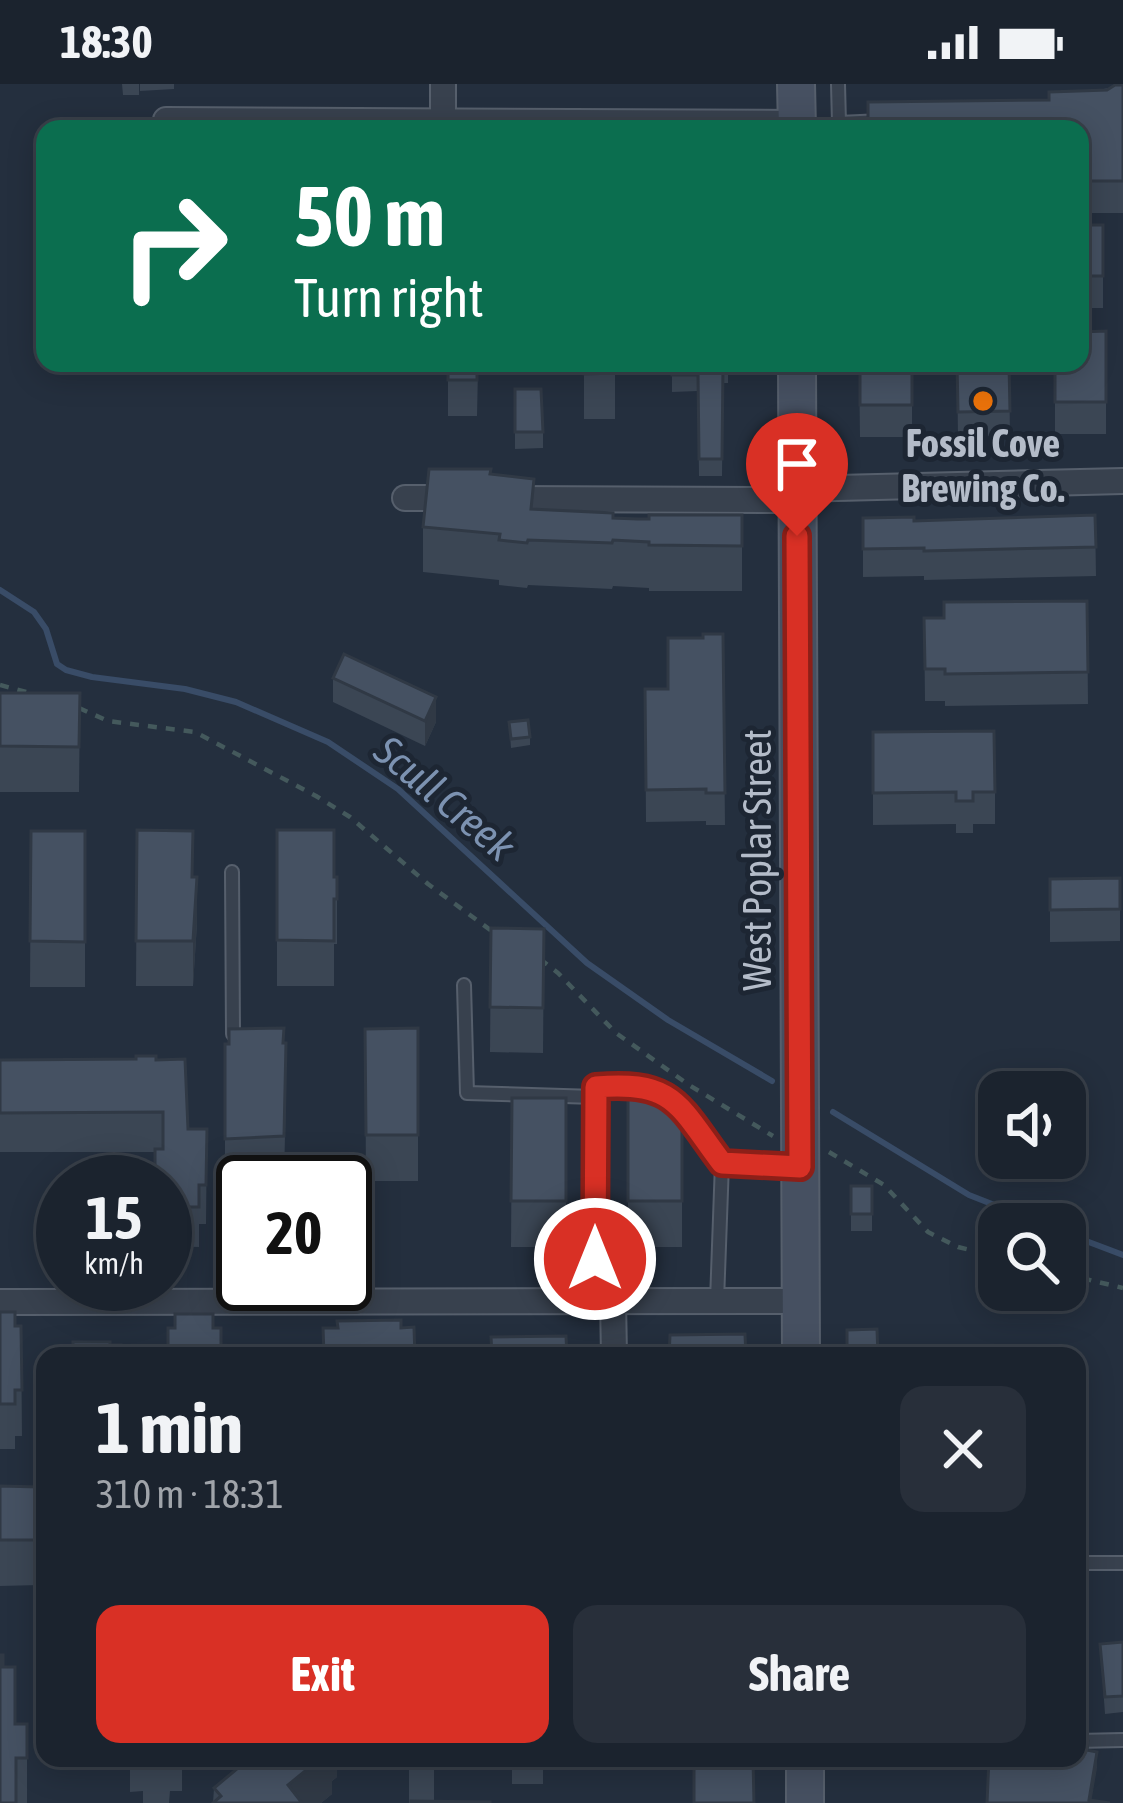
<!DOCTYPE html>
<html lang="en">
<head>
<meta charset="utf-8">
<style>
  :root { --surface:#1b232e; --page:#282f3a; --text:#f1f3f6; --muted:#a0a4aa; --line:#39404a; --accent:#d93025 }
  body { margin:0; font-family:"Asap Condensed",sans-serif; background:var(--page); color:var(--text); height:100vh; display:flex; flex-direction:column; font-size:45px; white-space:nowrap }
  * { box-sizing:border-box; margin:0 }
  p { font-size:39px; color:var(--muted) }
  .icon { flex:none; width:66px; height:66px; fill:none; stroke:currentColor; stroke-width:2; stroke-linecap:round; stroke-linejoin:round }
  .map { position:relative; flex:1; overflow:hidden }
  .details { position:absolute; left:36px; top:1263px; width:1050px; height:420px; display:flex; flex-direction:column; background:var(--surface); border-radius:24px; box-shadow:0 6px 30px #0003,0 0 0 3px var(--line) }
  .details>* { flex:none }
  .hud { position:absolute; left:36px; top:36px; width:1053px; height:252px; border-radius:24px; box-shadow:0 6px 30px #0003,0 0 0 3px var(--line); background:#0b6e4f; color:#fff; overflow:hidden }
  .fabs { position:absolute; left:978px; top:987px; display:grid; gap:24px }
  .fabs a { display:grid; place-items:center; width:108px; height:108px; border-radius:24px; background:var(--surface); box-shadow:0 6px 30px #0003,0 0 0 3px var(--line); font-size:60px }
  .speed { position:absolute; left:36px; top:1071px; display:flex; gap:24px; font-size:60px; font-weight:700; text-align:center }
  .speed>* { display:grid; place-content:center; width:156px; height:156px; border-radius:50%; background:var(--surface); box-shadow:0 6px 30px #0003,0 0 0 3px var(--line); line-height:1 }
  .speed small { font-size:30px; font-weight:400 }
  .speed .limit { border:6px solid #111; border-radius:18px; background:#fff; color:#111 }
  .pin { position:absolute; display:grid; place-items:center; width:102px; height:102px; color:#fff; margin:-123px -51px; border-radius:50% 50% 50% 0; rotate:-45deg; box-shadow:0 0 12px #0007 }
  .pin .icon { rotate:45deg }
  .me { position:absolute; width:132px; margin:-66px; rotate:0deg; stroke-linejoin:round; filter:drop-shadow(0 0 9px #0008) }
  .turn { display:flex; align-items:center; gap:42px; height:252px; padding:0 60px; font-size:54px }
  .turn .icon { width:156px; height:156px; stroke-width:2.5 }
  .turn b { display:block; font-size:84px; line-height:102px }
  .round { display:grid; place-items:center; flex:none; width:126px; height:126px; border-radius:24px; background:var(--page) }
  .overview { display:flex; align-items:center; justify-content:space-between; height:204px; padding:0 60px }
  h1 { font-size:72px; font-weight:700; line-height:90px }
  .cta { display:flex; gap:24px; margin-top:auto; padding:24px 60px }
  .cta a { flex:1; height:138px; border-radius:24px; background:var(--accent); color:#fff; font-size:48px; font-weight:700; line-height:138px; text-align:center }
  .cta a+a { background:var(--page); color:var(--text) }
  .status { display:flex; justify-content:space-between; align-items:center; height:84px; padding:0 60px; background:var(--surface); direction:ltr }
  .status svg { height:33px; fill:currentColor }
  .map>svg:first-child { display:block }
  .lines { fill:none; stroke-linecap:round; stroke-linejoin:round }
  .stream { stroke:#394c67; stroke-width:6 }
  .lane-casing { stroke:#565f6c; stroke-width:16 }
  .street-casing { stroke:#565f6c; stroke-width:28 }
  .secondary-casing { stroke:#565f6c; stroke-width:40 }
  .path { stroke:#44595c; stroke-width:4.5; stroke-dasharray:9 9; stroke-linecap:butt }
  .lane { stroke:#38414e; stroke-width:12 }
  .street { stroke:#38414e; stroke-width:24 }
  .secondary { stroke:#465061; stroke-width:36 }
  .wall { fill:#3b4654 }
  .shaded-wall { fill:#303945 }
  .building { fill:#455162; stroke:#303945; stroke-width:3 }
  .route-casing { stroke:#8d1f18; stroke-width:30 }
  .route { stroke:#d93025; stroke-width:21 }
  .food-dot { fill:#e8710a; stroke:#1d2633; stroke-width:4.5 }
  .labels { text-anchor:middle; stroke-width:10; stroke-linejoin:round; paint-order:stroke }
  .poi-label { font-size:39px; font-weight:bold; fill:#b4bcc9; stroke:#1d2633 }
  .street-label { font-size:39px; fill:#b4bcc9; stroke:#1d2633 }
  .water-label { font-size:42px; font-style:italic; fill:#7c92b1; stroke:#1d2633 }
</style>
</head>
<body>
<div class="status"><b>18:30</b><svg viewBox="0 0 49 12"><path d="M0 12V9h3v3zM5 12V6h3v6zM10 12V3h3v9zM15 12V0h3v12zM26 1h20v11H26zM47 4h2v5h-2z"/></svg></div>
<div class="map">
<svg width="1123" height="1719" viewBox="0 0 1123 1719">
  <rect width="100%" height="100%" fill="#242f3e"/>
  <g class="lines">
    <g class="stream">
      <polyline points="0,506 34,528 46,545 57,580 66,586 92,593 185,605 236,618 328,658 398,705 587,879 668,936 772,997"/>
      <polyline points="833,1028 969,1111 1043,1140"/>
      <polyline points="1065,1149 1123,1171"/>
    </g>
    <g class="lane-casing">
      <g id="lane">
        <polyline points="838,0 839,39 882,37"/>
        <polyline points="232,788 233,950"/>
        <polyline points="464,901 467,1009 595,1013"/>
        <path d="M595 1216 596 1003C677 996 678 1021 722 1079L798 1083"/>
        <polyline points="717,1217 722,1079"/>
        <polyline points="1077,1479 1123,1479"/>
        <polyline points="1077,1657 1123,1656"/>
      </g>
    </g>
    <g class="street-casing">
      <g id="street">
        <polyline points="166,36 797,39"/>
        <polyline points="443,37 443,0"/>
        <polyline points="405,414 457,414"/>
        <polyline points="504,415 775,416 797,405 1123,397"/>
        <polyline points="613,1216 614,1272"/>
        <polyline points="0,1218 801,1217"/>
      </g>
    </g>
    <g class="secondary-casing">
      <g id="secondary">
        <polyline points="796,0 797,45"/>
        <polyline points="797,279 801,1272"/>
        <polyline points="805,1674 805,1719"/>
      </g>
    </g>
    <g class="path">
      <polyline points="0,601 34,610"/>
      <polyline points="79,624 108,637 195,648 316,712 350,733 428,800 493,848"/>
      <polyline points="540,875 558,889 616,949 689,1001 773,1052"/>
      <polyline points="829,1068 884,1101 928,1148 958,1163 999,1173"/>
      <polyline points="1065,1190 1123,1204"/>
    </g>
    <use href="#lane" class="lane"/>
    <use href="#street" class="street"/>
    <use href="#secondary" class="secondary"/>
  </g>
  <g class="wall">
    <polygon points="122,0 139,0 139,11 123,11"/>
    <polygon points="140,0 174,0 174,5 140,7"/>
    <polygon points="1123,1 1123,129 1080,129 1080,45 1049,16"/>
    <rect x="1080" y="141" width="23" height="83"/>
    <polygon points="1106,247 1106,350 1055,350 1055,279"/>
    <polygon points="448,279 540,279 540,283 478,286 477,332 448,332"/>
    <rect x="584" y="279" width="31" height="56"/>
    <polygon points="672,279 728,279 728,299 723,299 722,392 699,392 698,307 672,308"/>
    <polygon points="859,279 912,279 912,353 860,353"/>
    <polygon points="957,279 1009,279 1010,352 958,352"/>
    <polygon points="515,305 543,348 543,364 515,365"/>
    <polygon points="491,390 534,426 613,434 638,435 742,431 742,507 649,507 649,504 613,502 612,505 528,501 527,504 499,501 499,496 423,488 423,443"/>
    <polygon points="1095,431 1096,492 924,496 924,492 863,493 863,434 914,437"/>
    <polygon points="1087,517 1088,620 945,622 945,617 925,617 924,534 944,534"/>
    <polygon points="723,550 725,741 706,741 706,737 646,738 645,605 668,605 703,554"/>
    <polygon points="333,594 436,638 425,662 333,618"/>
    <polygon points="0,609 80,609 79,708 0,708"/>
    <polygon points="509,638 530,653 530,661 511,664"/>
    <polygon points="873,648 995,708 995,740 973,740 973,749 956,749 956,740 873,741"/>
    <polygon points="137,746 193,793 197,839 193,902 136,902"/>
    <polygon points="277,746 334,793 337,815 337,860 334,860 334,902 277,902"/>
    <polygon points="31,747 85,747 85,903 30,903"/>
    <polygon points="1120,794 1120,857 1050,858 1050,795"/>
    <polygon points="491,844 544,845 543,969 490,968"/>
    <polygon points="418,944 418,1097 366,1097 365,945"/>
    <polygon points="225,960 286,1005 284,1097 225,1100"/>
    <polygon points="0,976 156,976 188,1045 207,1045 206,1140 199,1140 199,1163 165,1162 165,1098 155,1068 0,1068"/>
    <rect x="628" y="1013" width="54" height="150"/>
    <polygon points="512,1014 566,1014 566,1163 511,1163"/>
    <rect x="851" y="1102" width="21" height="45"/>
    <polygon points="0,1228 15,1242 21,1242 22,1352 15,1352 15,1365 0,1365"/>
    <polygon points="0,1402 40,1419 45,1419 45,1494 40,1494 40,1501 0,1502"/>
    <polygon points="1123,1558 1123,1628 1105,1630 1100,1560"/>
    <polygon points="3,1583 15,1640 27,1640 27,1719 0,1719"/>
    <polygon points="130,1674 182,1674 182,1707 170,1707 169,1719 143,1719 143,1707 130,1708"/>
    <polygon points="241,1674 337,1674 337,1693 332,1697 332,1710 321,1719 213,1719 214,1704 241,1681"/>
    <polygon points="409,1674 434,1674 434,1718 490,1719 409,1719"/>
    <rect x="512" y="1674" width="31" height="26"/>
  </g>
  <g class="shaded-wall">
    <polygon points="436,613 436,638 425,662 425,637"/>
    <polygon points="197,793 197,839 193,902 193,857"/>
    <polygon points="1097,1668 1097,1684 1091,1719 1089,1719"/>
    <polygon points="321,1674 337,1674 337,1693 332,1697 332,1710 321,1719 288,1719 288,1701"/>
  </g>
  <g class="building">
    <polygon points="1115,1 1123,1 1123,97 1080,97 1080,45 868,45 868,18 1049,16 1049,8 1107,6"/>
    <rect x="1080" y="141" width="23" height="51"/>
    <polygon points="1106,247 1106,318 1055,318 1055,279 1080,279 1080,248"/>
    <rect x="448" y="279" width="29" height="17"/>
    <polygon points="584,279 615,279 615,289 584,290"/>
    <polygon points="672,279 728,279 728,283 723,283 722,375 699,375 698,291 672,291"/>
    <rect x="860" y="279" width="52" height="42"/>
    <polygon points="957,279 1009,279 1010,327 958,328"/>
    <polygon points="515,305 541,305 543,348 515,348"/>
    <polygon points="429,385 491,385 490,390 534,395 531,425 613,429 613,434 638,435 649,435 649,431 742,431 742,462 649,461 649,458 613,456 612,459 528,456 527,459 499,456 500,450 423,443"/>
    <polygon points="1095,431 1096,463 924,467 924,464 863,465 863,434 914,433 914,437"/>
    <polygon points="1087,517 1088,588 945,590 945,585 925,585 924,534 944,534 944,518"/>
    <polygon points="703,550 723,550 725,709 706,709 706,705 646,706 645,605 668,605 668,554 703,554"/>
    <polygon points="344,570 436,613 425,637 333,594"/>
    <polygon points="0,609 80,609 79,663 0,662"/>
    <polygon points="528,636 530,653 511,655 509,638"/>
    <polygon points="994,647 995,708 973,708 973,717 956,717 956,708 873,709 873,648"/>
    <polygon points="137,746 193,747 192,793 197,793 193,857 136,857"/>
    <polygon points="277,746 334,746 334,793 337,793 337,815 334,815 334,857 277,856"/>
    <polygon points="31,747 85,747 85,858 30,857"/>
    <polygon points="1120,794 1120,825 1050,826 1050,795"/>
    <polygon points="491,844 544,845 543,924 490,923"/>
    <polygon points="284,944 283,959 286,959 284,1052 225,1055 225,960 229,960 229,945"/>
    <polygon points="418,944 418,1051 366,1051 365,945"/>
    <polygon points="136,972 156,972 156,976 185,975 188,1045 207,1045 206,1101 199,1101 199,1123 165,1123 165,1098 155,1098 155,1065 163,1065 163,1028 0,1029 0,976 136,975"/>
    <rect x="628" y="1013" width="54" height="104"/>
    <polygon points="512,1014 566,1014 566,1117 511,1117"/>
    <rect x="851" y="1102" width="21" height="28"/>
    <polygon points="0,1228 15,1228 15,1242 21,1242 22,1306 15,1306 15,1320 0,1320"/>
    <polygon points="175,1230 213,1230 213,1244 221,1244 221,1272 168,1272 168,1244 175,1244"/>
    <polygon points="401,1236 401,1244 414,1243 415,1272 324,1272 323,1244 338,1244 337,1237"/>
    <polygon points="877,1245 878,1271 890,1272 847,1272 847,1246"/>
    <polygon points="745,1250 746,1272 669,1272 670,1251"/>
    <polygon points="566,1252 567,1272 492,1272 491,1253"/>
    <polygon points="73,1258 110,1258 110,1261 121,1261 122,1272 73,1272"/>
    <polygon points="0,1402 40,1403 40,1419 45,1419 45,1449 40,1449 40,1456 0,1456"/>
    <polygon points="1123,1558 1123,1612 1105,1613 1100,1560"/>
    <polygon points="0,1571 3,1571 3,1583 15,1583 15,1640 27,1640 27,1674 16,1674 16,1719 0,1719"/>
    <polygon points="1077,1656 1088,1657 1087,1666 1097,1668 1089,1716 1110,1719 987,1719 989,1674 1077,1674"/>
    <polygon points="250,1674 321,1674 288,1701 302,1719 213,1719 221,1712 214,1704"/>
    <rect x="409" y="1674" width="25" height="7"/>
    <polygon points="512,1674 543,1674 543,1683 512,1684"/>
    <polygon points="694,1674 753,1674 754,1719 694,1719"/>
    <polygon points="411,1717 490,1718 490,1719 411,1719"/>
  </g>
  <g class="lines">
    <g class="route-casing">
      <path id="route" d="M595 1175 596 1003C675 996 679 1022 722 1079L800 1083 797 452"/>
    </g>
    <use href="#route" class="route"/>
  </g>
  <circle class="food-dot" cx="983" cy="317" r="12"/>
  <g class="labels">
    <g class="poi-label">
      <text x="983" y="373">Fossil Cove<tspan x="983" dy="45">Brewing Co.</tspan></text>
    </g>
    <g class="street-label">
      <text transform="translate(757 776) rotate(-90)" y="14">West Poplar Street</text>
    </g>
    <g class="water-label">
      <text transform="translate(445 714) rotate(40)" y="15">Scull Creek</text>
    </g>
  </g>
</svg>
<div class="fabs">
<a><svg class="icon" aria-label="sound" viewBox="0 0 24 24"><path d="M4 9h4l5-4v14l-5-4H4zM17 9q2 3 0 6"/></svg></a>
<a><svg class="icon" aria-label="search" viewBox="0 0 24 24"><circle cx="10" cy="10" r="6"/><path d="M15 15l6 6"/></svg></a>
</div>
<div class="speed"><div>15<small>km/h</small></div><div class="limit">20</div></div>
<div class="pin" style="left:797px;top:452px;background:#d93025"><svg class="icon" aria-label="arrive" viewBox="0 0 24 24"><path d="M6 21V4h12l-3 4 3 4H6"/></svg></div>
<svg class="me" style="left:595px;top:1175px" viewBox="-20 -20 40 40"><circle r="17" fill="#d93025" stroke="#fff" stroke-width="3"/><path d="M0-11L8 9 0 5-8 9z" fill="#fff"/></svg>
<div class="hud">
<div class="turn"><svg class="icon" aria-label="right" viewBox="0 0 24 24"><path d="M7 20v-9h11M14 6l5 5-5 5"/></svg><div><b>50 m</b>Turn right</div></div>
</div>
<section class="details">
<div class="overview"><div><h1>1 min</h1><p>310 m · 18:31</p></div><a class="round"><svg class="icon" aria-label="close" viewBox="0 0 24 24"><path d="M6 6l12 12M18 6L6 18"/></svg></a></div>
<div class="cta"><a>Exit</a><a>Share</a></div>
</section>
</div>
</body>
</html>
